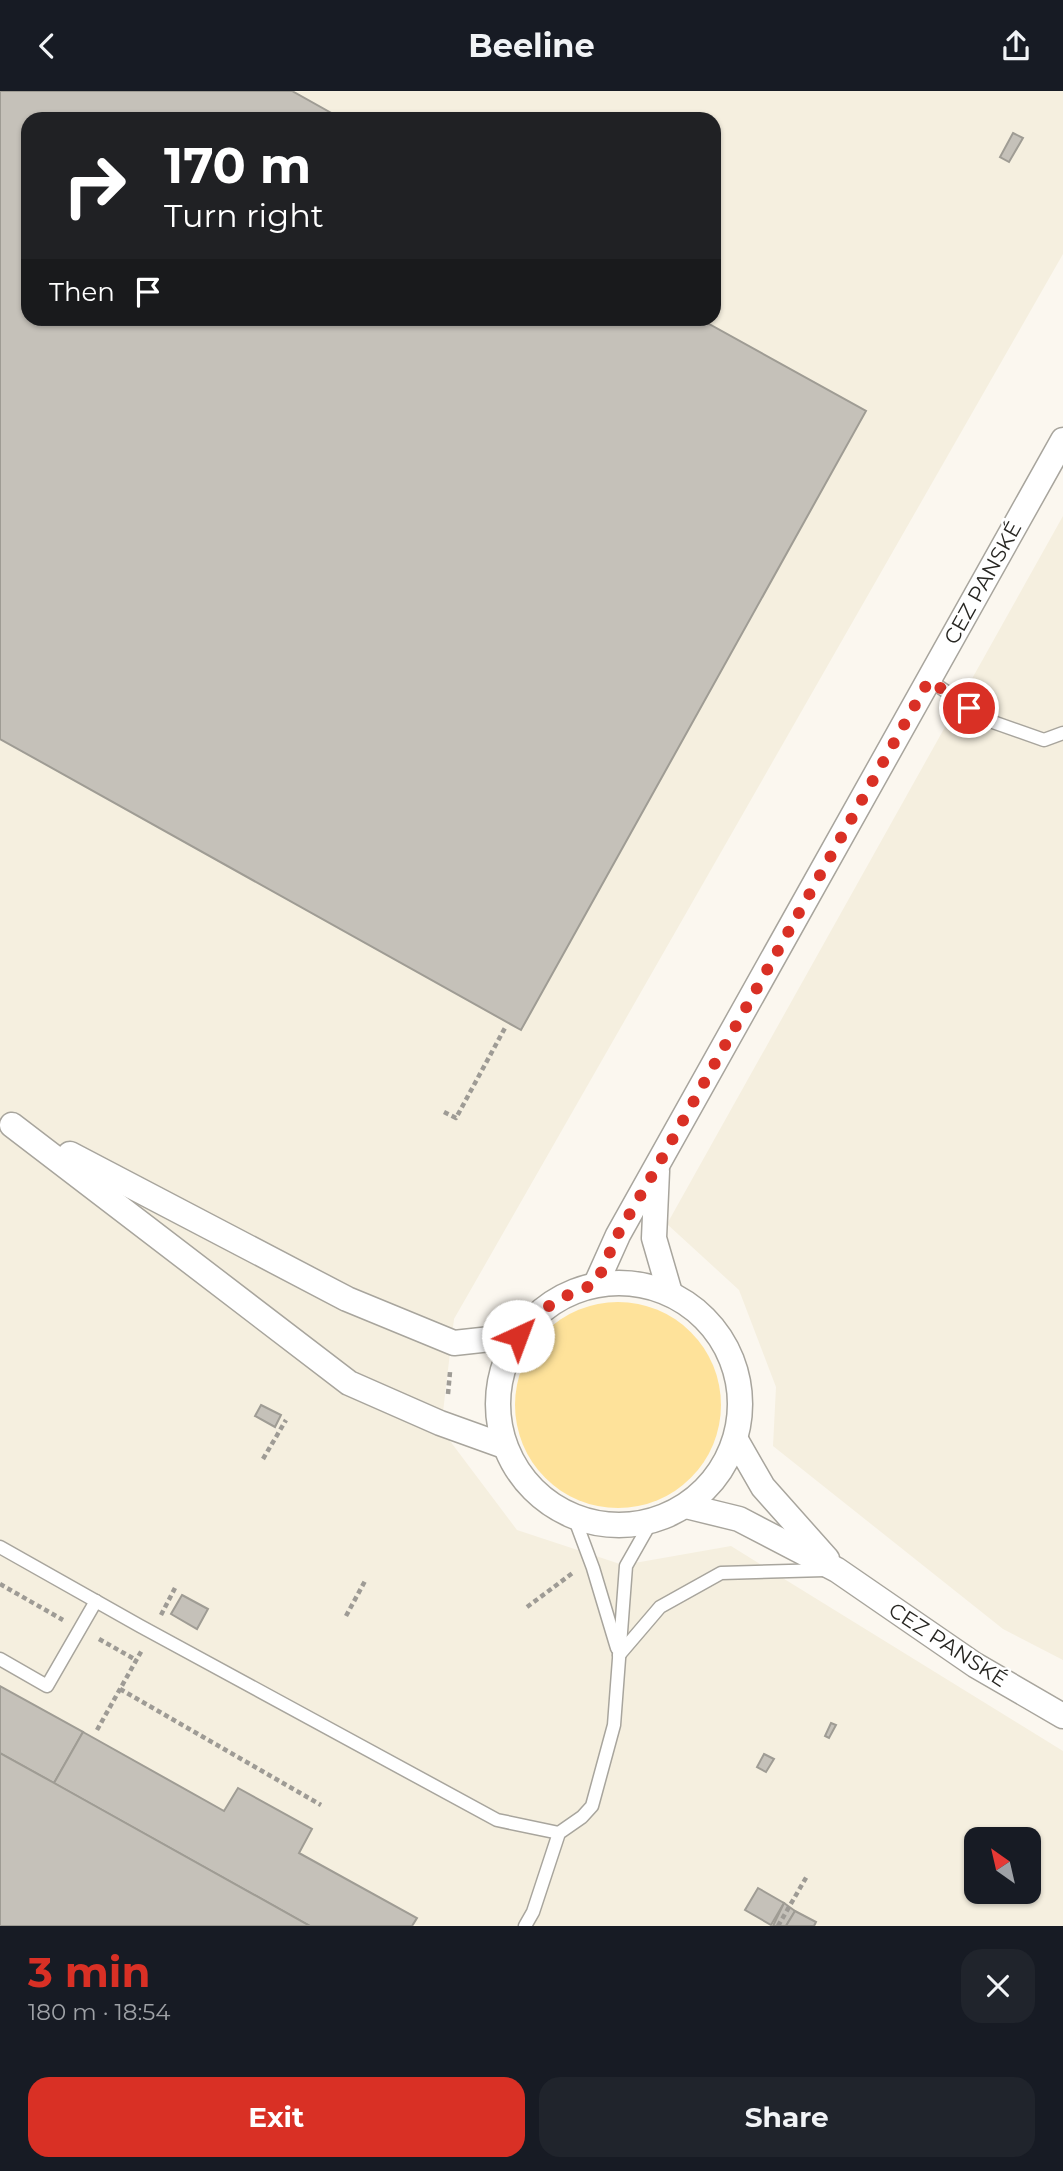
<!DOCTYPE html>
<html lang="en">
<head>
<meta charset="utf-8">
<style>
  :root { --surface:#171b24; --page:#20242c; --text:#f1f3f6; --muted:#9ea1a6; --accent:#d93025 }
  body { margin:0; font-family:Montserrat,sans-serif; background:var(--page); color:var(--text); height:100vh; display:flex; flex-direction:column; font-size:26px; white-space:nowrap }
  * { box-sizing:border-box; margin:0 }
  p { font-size:23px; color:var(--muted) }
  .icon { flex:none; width:38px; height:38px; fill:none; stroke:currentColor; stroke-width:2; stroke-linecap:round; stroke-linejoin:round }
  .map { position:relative; height:1835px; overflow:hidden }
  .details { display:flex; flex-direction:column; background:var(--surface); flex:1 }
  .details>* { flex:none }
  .hud { position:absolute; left:21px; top:21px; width:700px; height:214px; border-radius:21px; box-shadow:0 2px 5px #0004; background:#202124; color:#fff; overflow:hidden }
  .needle { width:46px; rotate:326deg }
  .tools { position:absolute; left:964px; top:1736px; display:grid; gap:14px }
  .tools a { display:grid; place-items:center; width:77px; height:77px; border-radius:14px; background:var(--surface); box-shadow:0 2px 5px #0004; font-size:35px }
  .pin { position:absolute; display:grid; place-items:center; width:60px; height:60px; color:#fff; margin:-30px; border:4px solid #fff; border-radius:50%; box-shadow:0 2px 7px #0007 }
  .me { position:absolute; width:77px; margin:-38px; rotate:43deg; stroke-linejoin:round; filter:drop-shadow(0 0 5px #0008) }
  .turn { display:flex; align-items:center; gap:24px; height:147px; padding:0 28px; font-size:32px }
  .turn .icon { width:91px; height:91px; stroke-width:2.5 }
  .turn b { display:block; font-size:49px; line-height:60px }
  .then { display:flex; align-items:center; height:66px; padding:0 28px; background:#0003; gap:14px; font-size:26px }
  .round { display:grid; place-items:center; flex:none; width:74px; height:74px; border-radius:21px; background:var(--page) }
  .headline { display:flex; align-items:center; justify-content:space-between; height:119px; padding:0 28px }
  h1 { font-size:42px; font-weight:700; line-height:52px; color:var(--accent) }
  .button { display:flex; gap:14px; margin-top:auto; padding:14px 28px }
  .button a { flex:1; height:80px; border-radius:21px; background:var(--accent); color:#fff; font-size:28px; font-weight:700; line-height:80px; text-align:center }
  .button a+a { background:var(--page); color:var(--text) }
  header { display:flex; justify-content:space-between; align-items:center; height:91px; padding:0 28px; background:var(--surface); font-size:32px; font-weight:700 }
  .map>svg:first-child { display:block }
  .built { fill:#f5efdf; fill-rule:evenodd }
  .green { fill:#fee29a }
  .building { fill:#c5c1b9; stroke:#9f9c94; stroke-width:2 }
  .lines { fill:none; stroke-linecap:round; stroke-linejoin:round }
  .lane-casing { stroke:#a8a59d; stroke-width:15 }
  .street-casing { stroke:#a8a59d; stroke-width:27 }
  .path { stroke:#9e9b95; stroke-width:4.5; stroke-dasharray:5 3.5; stroke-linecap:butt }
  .lane { stroke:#fff; stroke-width:12 }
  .street { stroke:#fff; stroke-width:24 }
  .route { stroke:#d93025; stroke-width:12; stroke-dasharray:0 21.6 }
  .labels { text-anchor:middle; stroke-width:5; stroke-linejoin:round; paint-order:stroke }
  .street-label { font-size:21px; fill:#272622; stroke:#fff }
</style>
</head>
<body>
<header><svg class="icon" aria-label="back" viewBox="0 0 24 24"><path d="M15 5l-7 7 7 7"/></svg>Beeline<svg class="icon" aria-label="share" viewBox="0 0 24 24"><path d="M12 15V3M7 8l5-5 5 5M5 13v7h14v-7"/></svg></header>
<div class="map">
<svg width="1063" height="1835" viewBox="0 0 1063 1835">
  <rect width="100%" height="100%" fill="#fbf7ef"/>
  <g class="built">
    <path d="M0 0H1063V163L454 1228 441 1338 517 1439 623 1474 731 1455 1063 1660V1835H0ZM28 28H714V228H28ZM976 1748H1029V1801H976Z"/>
    <polygon points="1063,425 1063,1569 1003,1538 773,1355 776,1296 739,1199 667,1133"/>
  </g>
  <circle class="green" cx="618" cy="1314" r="103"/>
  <g class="building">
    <polygon points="0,0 292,0 342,28 28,28 28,228 700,228 866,320 521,939 0,648"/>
    <polygon points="1013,42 1023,47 1009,71 1000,66"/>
    <polygon points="261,1314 281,1324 275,1336 255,1325"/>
    <polygon points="182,1504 208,1518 197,1538 171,1523"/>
    <polygon points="0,1595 83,1641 54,1692 0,1662"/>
    <polygon points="831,1632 836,1634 829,1647 825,1645"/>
    <polygon points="83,1641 224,1720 238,1697 312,1738 299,1762 417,1827 412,1835 310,1835 54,1692"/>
    <polygon points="0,1662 54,1692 310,1835 0,1835"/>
    <polygon points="764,1663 774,1668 766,1681 757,1676"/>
    <polygon points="758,1797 784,1812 771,1834 745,1819"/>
    <polygon points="784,1812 795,1820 786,1835 773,1835"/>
    <polygon points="795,1820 816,1831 814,1835 786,1835"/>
  </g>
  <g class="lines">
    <g class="lane-casing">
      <g id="lane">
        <polyline points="929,589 990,630 1044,649 1063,642"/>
        <polyline points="574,1426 593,1477 617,1557"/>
        <polyline points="0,1456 140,1535 497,1729 559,1742"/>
        <polyline points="619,1564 660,1516 721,1482 825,1479"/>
        <polyline points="0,1568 47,1595 96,1510"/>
        <polyline points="525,1835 533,1821 559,1742 582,1726 592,1715 614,1634 626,1475 651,1431"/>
      </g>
    </g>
    <g class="street-casing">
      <g id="street">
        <polyline points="12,1034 349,1292 440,1332 504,1355"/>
        <polyline points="70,1063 347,1208 454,1252 518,1245"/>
        <polyline points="657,1080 654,1147 670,1202"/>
        <circle cx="619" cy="1313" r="121"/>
        <polyline points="596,1193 618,1144 1063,349"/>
        <polyline points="736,1349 763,1396 827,1468"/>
        <polyline points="686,1415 739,1428 837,1479 975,1574 1063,1625"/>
      </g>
    </g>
    <g class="path">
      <polyline points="444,1021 456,1027 506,935"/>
      <polyline points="448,1303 450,1281"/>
      <polyline points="263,1368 286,1329"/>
      <polyline points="0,1493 63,1529"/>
      <polyline points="527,1516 574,1481"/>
      <polyline points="161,1524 175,1497"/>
      <polyline points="346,1525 365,1490"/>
      <polyline points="99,1548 136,1569"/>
      <polyline points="120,1598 321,1714"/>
      <polyline points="97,1639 142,1559"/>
      <polyline points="778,1835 807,1785"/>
    </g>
    <use href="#lane" class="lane"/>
    <use href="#street" class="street"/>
  </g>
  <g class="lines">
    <path class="route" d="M518 1245C544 1215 558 1206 596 1193L618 1143 657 1076 929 589 969 617"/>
  </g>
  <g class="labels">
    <g class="street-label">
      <text transform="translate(983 492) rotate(-61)" y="7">CEZ PANSKÉ</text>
      <text transform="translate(948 1554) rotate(33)" y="7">CEZ PANSKÉ</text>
    </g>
  </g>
</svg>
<div class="tools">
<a><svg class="needle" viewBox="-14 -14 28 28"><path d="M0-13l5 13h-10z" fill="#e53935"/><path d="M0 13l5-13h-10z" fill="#9ea1a6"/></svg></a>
</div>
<div class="pin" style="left:969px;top:617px;background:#d93025"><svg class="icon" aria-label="arrive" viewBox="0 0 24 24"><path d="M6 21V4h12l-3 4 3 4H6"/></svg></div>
<svg class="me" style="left:518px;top:1245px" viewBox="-20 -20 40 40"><circle r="19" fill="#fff"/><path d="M0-13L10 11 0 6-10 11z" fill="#d93025"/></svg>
<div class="hud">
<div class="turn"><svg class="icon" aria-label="right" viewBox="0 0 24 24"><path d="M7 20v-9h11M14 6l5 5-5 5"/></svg><div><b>170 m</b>Turn right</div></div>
<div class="then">Then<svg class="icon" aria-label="arrive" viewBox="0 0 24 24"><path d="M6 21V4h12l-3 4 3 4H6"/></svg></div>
</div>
</div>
<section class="details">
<div class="headline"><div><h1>3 min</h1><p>180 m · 18:54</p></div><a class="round"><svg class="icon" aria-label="close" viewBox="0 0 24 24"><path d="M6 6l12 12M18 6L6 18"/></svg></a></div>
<div class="button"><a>Exit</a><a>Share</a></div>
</section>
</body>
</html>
